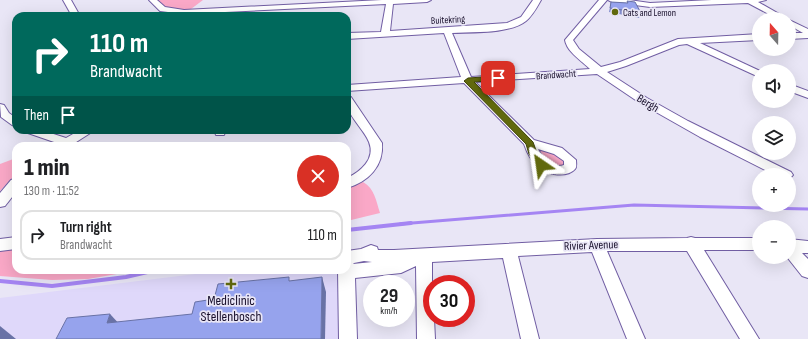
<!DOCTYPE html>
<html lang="en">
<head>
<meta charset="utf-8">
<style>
  :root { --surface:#fff; --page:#f2f2f2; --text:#202124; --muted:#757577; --line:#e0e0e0 }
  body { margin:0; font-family:"Sofia Sans Condensed",sans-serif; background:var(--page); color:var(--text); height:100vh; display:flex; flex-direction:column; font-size:15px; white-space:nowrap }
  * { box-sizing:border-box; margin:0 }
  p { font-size:13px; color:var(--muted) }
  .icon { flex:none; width:22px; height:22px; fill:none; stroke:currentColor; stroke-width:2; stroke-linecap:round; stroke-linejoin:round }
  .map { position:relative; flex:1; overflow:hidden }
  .details { position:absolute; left:12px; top:142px; width:339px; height:132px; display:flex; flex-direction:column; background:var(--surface); border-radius:12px; box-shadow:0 4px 16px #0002 }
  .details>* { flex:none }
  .banner { position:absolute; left:12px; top:12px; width:339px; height:122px; border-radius:12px; box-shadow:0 4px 16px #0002; background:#00695c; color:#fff; overflow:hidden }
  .needle { width:26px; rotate:340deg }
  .controls { position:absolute; left:752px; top:12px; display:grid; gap:8px }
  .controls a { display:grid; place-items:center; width:44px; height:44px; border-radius:50%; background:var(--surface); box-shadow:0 4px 16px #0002; font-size:20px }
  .speed { position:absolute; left:363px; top:275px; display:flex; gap:8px; font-size:20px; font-weight:700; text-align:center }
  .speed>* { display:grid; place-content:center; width:52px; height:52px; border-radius:50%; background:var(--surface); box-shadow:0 4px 16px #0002; line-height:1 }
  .speed small { font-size:10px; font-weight:400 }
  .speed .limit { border:6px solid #d22; background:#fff; color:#111 }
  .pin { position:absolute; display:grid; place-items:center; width:34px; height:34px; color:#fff; margin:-17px; border-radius:8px; box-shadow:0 2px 6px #0006 }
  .me { position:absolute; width:44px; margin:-22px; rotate:328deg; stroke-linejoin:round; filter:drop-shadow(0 0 3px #0008) }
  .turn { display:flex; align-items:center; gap:14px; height:84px; padding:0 12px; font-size:18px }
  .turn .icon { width:52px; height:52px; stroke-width:2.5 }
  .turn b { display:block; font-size:28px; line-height:34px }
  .then { display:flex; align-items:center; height:38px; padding:0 12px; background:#0003; gap:8px; font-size:15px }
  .round { display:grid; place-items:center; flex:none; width:42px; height:42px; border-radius:21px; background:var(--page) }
  .overview { display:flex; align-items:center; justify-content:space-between; height:68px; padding:0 12px }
  h1 { font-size:24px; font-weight:800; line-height:30px }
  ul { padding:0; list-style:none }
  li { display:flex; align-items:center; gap:12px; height:50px; margin:0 8px 6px; padding:0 4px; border:2px solid var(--line); border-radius:12px }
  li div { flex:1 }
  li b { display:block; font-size:15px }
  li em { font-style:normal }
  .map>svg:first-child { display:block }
  .built { fill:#dfd8fa }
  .green { fill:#faa8c7 }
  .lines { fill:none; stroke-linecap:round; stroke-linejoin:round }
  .stream-far1 { stroke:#a585f3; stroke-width:3 }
  .stream { stroke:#a585f3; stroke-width:4 }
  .minor-casing { stroke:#715ea3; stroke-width:2 }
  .minor { fill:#fff; fill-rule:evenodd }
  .wall { fill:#818ccc }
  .shaded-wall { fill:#6972a6 }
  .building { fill:#96a3ed; stroke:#6972a6 }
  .route { fill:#61690d; stroke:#3f4408 }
  .poi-dot { fill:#61690d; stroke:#e9e6f6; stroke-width:1.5 }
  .labels { text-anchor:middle; stroke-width:3.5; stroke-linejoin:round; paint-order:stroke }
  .far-poi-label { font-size:10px; fill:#180f2b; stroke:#e9e6f6; text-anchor:start }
  .far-street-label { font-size:10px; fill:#180f2b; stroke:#e9e6f6 }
  .street-label { font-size:12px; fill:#180f2b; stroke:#e9e6f6 }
  .near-poi-label { font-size:14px; fill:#180f2b; stroke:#e9e6f6 }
</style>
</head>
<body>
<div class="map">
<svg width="808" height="339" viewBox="0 0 808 339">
  <rect width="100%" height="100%" fill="#e9e6f6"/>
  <polygon class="built" points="347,256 348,339 0,339 0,298 228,270 347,270"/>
  <g class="green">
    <polygon points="157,0 203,0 191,9 185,11 165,7"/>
    <polygon points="536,149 560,156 566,163 562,167 549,165"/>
    <polygon points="16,158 16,174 0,191 0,164"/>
    <path d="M363 182C375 189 376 201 380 213L347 221V188Z"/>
    <polygon points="16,248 16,270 140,270 88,279 52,280 0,276 0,251"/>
  </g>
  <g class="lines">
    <polyline class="stream-far1" points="400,224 634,205 808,209"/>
    <g class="stream">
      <polyline points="347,230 411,223"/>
      <polyline points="0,281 52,286 126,277 156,270"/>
    </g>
    <g class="minor-casing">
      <g id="minor">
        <polygon points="63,0 71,0 80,16 72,16"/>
        <path d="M149 0H157L165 7 184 10 382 0H431L427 2 393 4 390 31 507 23 521 17 533 0H541C537 7 533 15 526 21 510 34 472 32 452 33L471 77 590 69C582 61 567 52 565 40L599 0H607L573 40 579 49 601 67 620 62 678 39 759 34V40L700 43 760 71H759V77L687 44 679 45 626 66 607 72 647 98 688 121 791 172 793 175 789 179V175H775L700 137 640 103 597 74 475 82 534 140 562 148 576 160C576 163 577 167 575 169 567 178 548 175 539 168 532 162 527 153 524 144L464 83 347 91V85L461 77 444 33 347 39V33L381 32 386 4 184 14 160 11ZM538 149 554 154 564 161V165C552 169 543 159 538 149Z"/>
        <polygon points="608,0 629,0 650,3 712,0 766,0 758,2 788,19 778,19 748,3 650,7 612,2"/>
        <polygon points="789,20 808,29 808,38 789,39 789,33 803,33 789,25"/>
        <polygon points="789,84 808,91 808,98 789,91"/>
        <path d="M347 96 351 97 382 143C384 166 368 182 347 188V178C360 172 376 159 369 142 364 130 352 120 348 108 346 105 347 100 347 96Z"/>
        <polygon points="0,104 4,105 9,113 16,118 16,126 12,125 1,117"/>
        <polygon points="23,130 41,130 66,138 80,130 95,130 70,146 55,146 57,143 25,132"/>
        <polygon points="214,130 226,130 224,135 216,135"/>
        <polygon points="16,178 16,192 5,206 0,207 0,193 11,180"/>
        <polygon points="16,237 16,249 0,251 0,239"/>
        <path d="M691 237 695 238H759V250H704L759 339H740L687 251H607L645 339H627L592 252 518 256 539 339H521L503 258 432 262V318H434L435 339H417L416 266 401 273 355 278 357 339H339L338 270H347V251L361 249 371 245 377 247 378 250H394L597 239 687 238ZM364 261 372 262 353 264 354 263Z"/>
        <polygon points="789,239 808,241 808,253 802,253 808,259 808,278 802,276 787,257 789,257"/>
      </g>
    </g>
    <use href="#minor" class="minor"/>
  </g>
  <polygon class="wall" points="627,1 641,13 639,18 609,12 611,2 627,3"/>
  <g class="shaded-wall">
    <polygon points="322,277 326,292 325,339 321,339"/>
    <polygon points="110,314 123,328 107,323"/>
    <polygon points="0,326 16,339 0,339"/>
  </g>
  <g class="building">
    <polygon points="627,1 635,2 641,13 610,8 611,2 628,3"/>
    <polygon points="289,277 289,281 322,277 321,339 56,339 67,318 110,314 107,323 192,314 195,302 214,299 218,284"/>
  </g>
  <polygon class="route" points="498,76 500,77 500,80 474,82 533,142 537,153 546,165 545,167 538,167 529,154 526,144 464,81 468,78"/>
  <g class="poi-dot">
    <circle cx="615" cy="12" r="4"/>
    <path d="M229 278h4v4h4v4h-4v4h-4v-4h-4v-4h4z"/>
  </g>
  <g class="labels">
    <g class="far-poi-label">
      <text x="623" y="16">Cats and Lemon</text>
    </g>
    <g class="far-street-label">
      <text transform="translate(448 19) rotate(-3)" y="4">Buitekring</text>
      <text transform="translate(556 74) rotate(-4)" y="4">Brandwacht</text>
    </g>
    <g class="street-label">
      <text transform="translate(648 103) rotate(31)" y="4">Bergh</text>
      <text transform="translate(591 245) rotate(-2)" y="4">Rivier Avenue</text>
    </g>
    <g class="near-poi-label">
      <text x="231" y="305">Mediclinic<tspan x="231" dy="16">Stellenbosch</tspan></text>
    </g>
  </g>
</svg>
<div class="controls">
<a><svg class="needle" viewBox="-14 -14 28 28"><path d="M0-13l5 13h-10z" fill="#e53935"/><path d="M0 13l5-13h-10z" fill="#757577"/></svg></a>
<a><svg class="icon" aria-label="sound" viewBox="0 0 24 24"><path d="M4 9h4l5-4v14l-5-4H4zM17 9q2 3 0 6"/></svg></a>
<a><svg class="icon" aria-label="layers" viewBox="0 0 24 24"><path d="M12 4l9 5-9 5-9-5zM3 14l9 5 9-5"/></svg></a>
<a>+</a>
<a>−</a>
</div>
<div class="speed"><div>29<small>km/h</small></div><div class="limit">30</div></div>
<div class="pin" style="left:498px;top:78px;background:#d93025"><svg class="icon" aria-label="arrive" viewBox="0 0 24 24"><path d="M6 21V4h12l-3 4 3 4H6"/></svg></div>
<svg class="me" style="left:541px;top:165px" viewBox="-20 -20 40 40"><path d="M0-17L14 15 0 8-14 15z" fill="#61690d" stroke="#fff" stroke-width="4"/></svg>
<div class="banner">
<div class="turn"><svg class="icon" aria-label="right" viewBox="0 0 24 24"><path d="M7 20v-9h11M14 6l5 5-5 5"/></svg><div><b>110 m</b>Brandwacht</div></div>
<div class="then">Then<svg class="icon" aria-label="arrive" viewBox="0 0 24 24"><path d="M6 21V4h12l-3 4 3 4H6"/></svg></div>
</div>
<section class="details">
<div class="overview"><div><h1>1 min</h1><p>130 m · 11:52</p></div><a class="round" style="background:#d93025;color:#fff"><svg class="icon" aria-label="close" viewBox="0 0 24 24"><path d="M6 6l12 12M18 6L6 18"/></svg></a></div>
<ul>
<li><svg class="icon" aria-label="right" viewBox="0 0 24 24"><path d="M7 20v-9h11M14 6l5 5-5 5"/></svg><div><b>Turn right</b><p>Brandwacht</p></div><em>110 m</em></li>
</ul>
</section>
</div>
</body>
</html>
